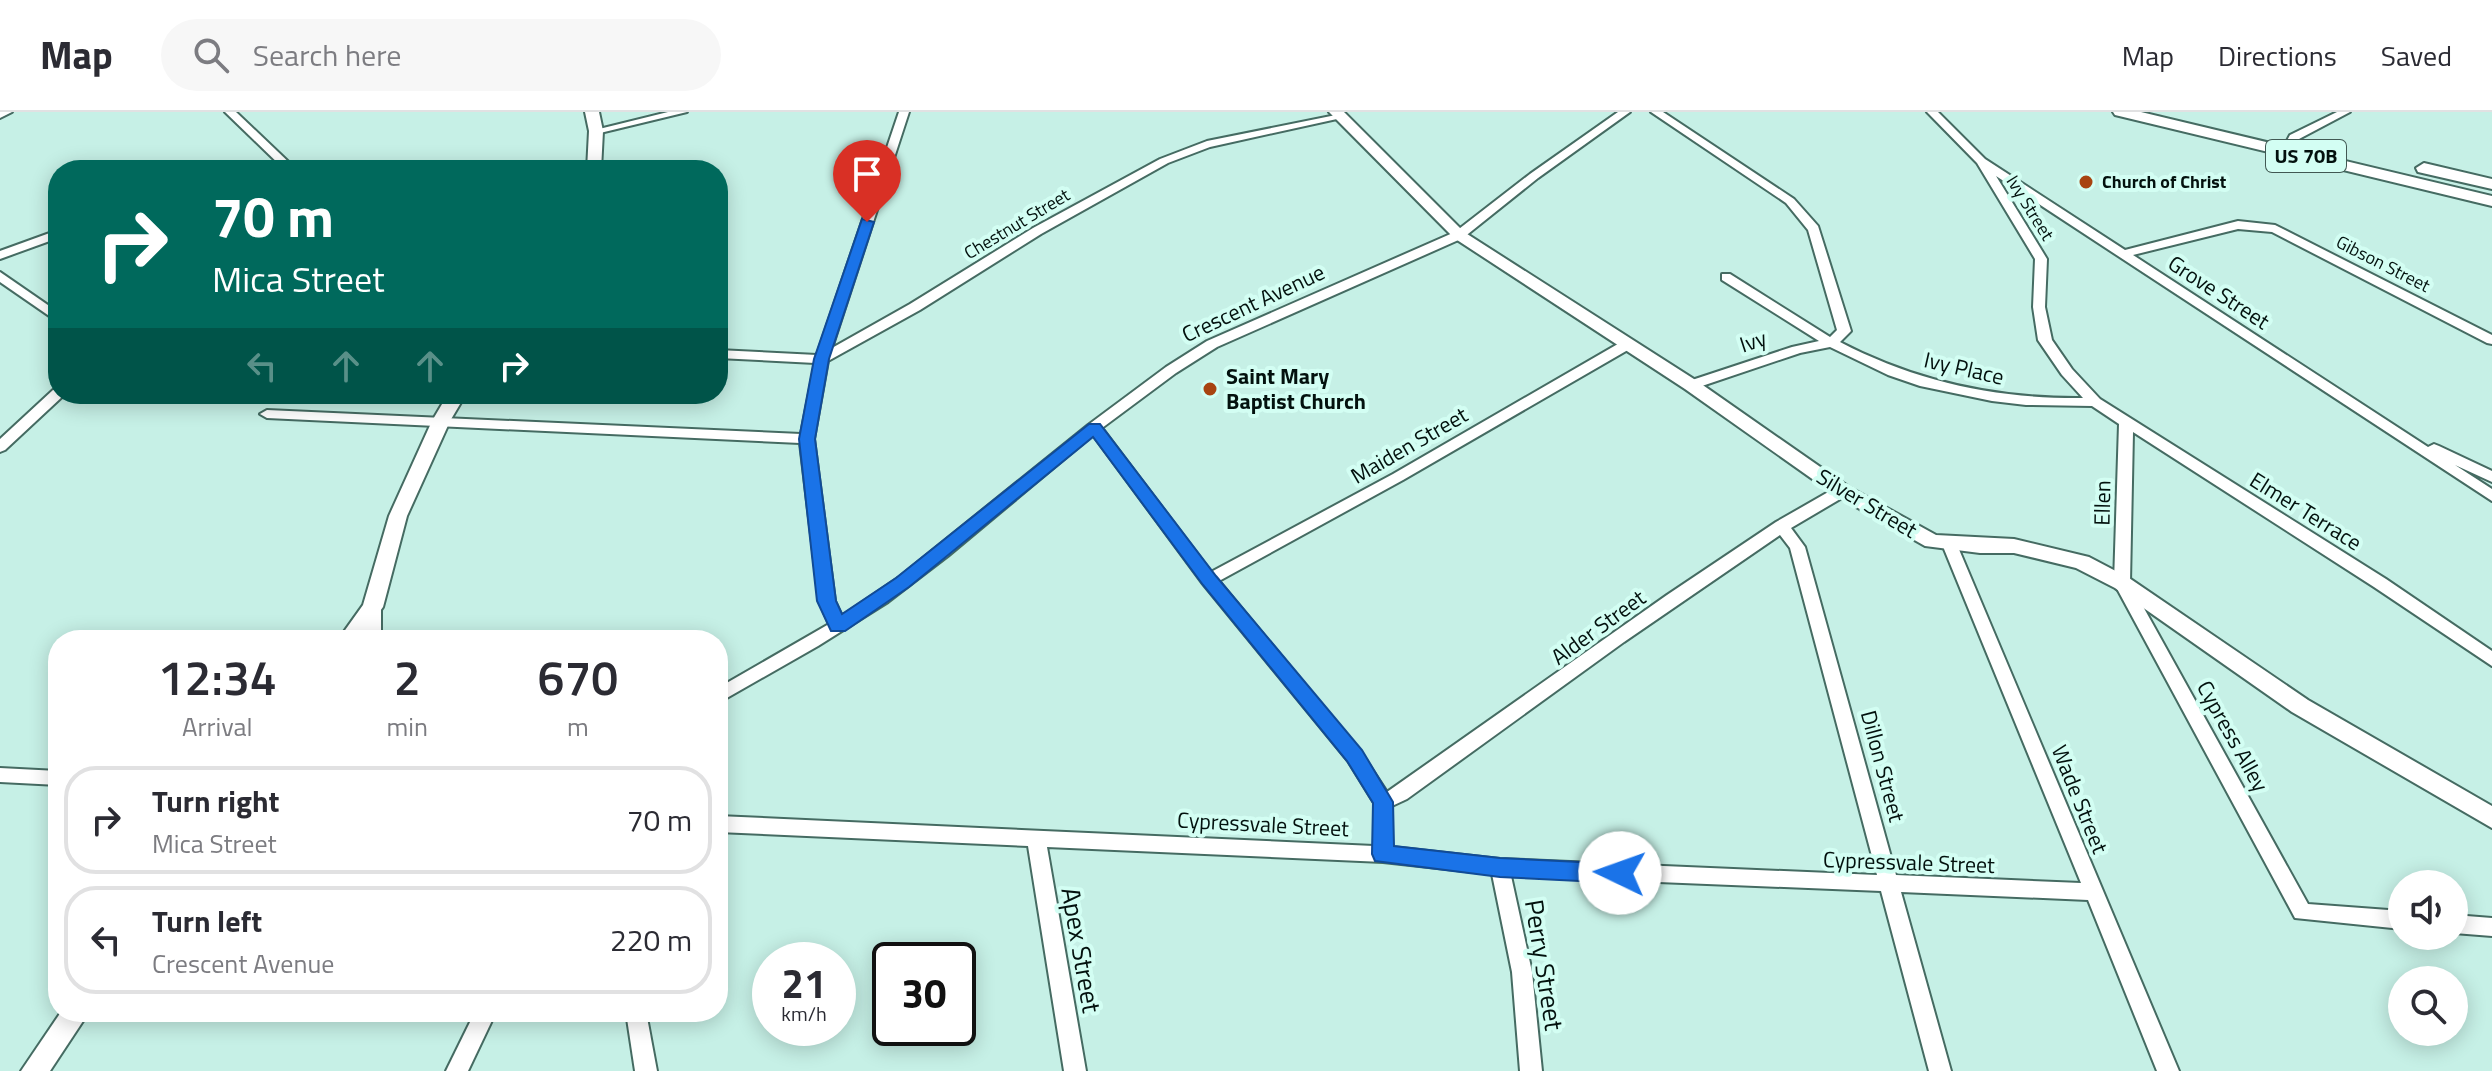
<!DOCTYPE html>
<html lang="en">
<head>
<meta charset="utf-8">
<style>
  :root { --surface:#fff; --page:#f7f7f7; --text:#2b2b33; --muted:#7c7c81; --line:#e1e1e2 }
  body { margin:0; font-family:"Titillium Web",sans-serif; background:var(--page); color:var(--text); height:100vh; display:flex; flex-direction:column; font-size:30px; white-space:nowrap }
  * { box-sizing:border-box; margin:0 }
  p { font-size:26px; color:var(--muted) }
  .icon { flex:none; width:44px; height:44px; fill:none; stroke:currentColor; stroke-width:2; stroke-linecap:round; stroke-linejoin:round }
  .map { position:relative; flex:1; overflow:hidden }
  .side { position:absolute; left:48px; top:518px; width:680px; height:392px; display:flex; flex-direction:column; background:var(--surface); border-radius:32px; box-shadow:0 4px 20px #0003 }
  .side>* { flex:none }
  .top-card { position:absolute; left:48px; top:48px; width:680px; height:244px; border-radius:32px; box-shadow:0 4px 20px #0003; background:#00695c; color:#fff; overflow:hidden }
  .tools { position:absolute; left:2388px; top:758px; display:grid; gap:16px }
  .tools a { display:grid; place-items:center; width:80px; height:80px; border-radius:50%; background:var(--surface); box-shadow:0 4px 20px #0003; font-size:40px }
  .speed { position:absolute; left:752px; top:830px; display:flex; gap:16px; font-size:40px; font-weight:700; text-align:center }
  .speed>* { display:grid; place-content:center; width:104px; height:104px; border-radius:50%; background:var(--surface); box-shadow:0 4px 20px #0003; line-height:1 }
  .speed small { font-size:20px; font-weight:400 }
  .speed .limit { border:4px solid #111; border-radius:12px; background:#fff; color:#111 }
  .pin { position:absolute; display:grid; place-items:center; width:68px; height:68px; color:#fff; margin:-82px -34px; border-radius:50% 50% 50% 0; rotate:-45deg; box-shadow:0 0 8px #0007 }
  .pin .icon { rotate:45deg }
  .me { position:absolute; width:88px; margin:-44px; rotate:273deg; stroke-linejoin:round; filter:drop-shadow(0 0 6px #0008) }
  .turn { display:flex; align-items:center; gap:28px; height:168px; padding:0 32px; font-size:36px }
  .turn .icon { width:104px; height:104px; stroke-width:2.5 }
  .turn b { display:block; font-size:56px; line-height:68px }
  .lanes { display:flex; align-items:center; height:76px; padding:0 32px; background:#0003; justify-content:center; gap:40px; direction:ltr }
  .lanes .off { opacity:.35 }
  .eta { display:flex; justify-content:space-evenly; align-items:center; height:136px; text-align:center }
  .eta b { font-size:48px; font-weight:600; line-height:56px }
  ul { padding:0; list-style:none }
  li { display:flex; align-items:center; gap:24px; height:108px; margin:0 16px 12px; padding:0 16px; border:4px solid var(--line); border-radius:32px }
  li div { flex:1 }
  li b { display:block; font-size:30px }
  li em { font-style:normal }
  header { display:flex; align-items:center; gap:48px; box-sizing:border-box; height:112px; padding:0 40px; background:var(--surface); border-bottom:2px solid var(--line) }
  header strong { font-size:38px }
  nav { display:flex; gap:44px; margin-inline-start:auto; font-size:28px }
  .search { width:560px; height:72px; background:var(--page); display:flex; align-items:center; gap:20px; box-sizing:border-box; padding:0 28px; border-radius:44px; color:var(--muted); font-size:30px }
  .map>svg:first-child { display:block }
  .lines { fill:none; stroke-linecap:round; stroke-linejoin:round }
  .minor-casing { stroke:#456b62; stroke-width:4 }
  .tertiary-casing { stroke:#456b62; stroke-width:4 }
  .primary-casing { stroke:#456b62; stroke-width:4 }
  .minor { fill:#fff; fill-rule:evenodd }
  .tertiary { fill:#fff; fill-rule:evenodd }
  .primary { fill:#fff; fill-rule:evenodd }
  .route { fill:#1a73e8; stroke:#114b97; stroke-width:2 }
  .poi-dot { fill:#a84411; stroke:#d3fef3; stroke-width:3 }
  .labels { text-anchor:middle; stroke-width:8; stroke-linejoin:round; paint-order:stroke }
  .far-poi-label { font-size:18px; font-weight:bold; fill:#03110e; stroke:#d3fef3; text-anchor:start }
  .far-street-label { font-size:18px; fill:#03110e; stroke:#d3fef3 }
  .shield { fill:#d3fef3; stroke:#415853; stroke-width:2 }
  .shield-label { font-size:20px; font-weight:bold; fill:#03110e }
  .street-label { font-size:22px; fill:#03110e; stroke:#d3fef3 }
  .poi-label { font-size:22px; font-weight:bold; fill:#03110e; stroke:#d3fef3; text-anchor:start }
  .near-street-label { font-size:26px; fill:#03110e; stroke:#d3fef3 }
</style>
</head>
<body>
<header>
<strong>Map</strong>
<div class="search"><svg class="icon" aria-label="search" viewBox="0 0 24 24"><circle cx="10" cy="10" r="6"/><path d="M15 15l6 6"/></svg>Search here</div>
<nav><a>Map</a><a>Directions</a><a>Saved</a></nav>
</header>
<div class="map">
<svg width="2492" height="959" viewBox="0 0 2492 959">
  <rect width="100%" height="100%" fill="#c6f0e6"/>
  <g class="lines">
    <g class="minor-casing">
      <g id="minor">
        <polygon points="225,0 236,0 297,58 285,58"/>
        <polygon points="668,0 687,0 596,22 591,19"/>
        <path d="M899 0H909L832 236 910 192 1033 116 1160 47 1207 29 1341 2 1346 5 1210 35 1168 51 1041 122 920 198 828 249 814 327 835 489 842 504 898 466 1088 313 1166 255 1207 229 1455 120 1530 62 1618 0H1630L1538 66 1463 126 1217 235 1176 261 1102 316 1211 460 1393 362 1623 229H1633V235L1403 368 1219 469 1360 639 1387 680 1667 483 1776 410 1837 375H1847L1849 379 1847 383 1791 416 1805 435 1896 763 2081 771 1942 432 1950 427 1955 428 2179 959H2157L2088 788 1901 780 1951 959H1929L1881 779 1511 764 1532 860 1542 959H1520L1512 860 1492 762 1383 750 1047 735 1086 959H1064L1028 734 718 720V704L1374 734V691L1348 649 1203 472 1093 323 948 444 888 490 818 534 718 591V576L829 512 819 489 800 331 267 306 260 302 267 298 801 322 815 251 718 246V238L817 243ZM1780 423 1790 436 1877 763 1500 747 1392 735V694L1407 687 1624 530Z"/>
        <path d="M1651 0H1663L1794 87 1818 114 1851 219 1840 230C1917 270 1997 287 2083 286L2062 263 2038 228 2033 195 2035 147 1977 51 1927 0H1938L1985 47 2125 138 2238 109 2275 113 2492 223V232L2487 231 2272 120 2238 117 2133 143 2428 335 2434 332 2439 334 2492 359V370L2455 353 2492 377V389L1996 64 2047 147 2045 195 2052 228 2072 257 2100 287 2386 467 2492 539V554L2374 475 2133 320 2130 471 2308 792 2402 799V817L2295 806 2114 471 2119 312 2092 294 2026 293 1992 289 1920 274 1888 263 1830 235 1800 241 1696 276H1686L1684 273 1686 270 1792 235 1819 229 1722 168V162H1730L1830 225 1837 218 1808 118 1786 91Z"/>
        <polygon points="2337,0 2350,0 2299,27 2291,42 2283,42 2281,40 2290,23"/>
        <polygon points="58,118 58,126 0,147 0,139"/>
        <polygon points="0,160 58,200 58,210 0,170"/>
        <polygon points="58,277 58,282 64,282 63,284 5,338 0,340 0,327 53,278"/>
        <polygon points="373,489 381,495 381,528 365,528 365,495"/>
        <polygon points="0,656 58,659 58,673 0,670"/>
        <polygon points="2454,803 2492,806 2492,824 2454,821"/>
        <polygon points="475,900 496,900 468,959 446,959"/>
        <polygon points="626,900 646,900 657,959 635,959"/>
      </g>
    </g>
    <g class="tertiary-casing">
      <g id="tertiary">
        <polygon points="585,0 599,0 603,19 601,58 587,58 589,19"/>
        <polygon points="1329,0 1344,0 1464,120 1697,269 1849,375 1936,423 2014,427 2089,445 2129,466 2308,588 2492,694 2492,716 2292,600 2115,476 2076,456 2014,441 1980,441 1925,434 1835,383 1685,277 1454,126"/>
        <polygon points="448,282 466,282 450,309 407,404 383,495 359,528 338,528 363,493 389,404 432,309"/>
        <polygon points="61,900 89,900 50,959 21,959"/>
      </g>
    </g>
    <g class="primary-casing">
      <g id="primary">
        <polygon points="0,0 12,0 0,6"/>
        <polygon points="2113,0 2141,0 2492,84 2492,94 2115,3"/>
        <polygon points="2424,51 2492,67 2492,77 2418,60 2416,56"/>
      </g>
    </g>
    <use href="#minor" class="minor"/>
    <use href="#tertiary" class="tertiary"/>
    <use href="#primary" class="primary"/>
  </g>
  <polygon class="route" points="862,107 874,110 829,247 815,327 836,489 842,502 896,466 1089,312 1100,312 1216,464 1362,638 1393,690 1394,734 1500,746 1620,752 1628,755 1631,761 1628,768 1620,771 1500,765 1375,749 1372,742 1373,691 1347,649 1203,473 1093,325 909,475 845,519 831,519 817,489 799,327 814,247"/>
  <g class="poi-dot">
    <circle cx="2086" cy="70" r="8"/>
    <circle cx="1210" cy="277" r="8"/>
  </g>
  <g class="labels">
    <g class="far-poi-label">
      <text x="2102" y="76">Church of Christ</text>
    </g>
    <g class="far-street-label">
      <text transform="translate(2030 96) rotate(58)" y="6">Ivy Street</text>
      <text transform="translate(1017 112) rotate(-31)" y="6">Chestnut Street</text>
      <text transform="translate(2383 152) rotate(27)" y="6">Gibson Street</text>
    </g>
    <rect class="shield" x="2266" y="28" width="80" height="32" rx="6"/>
    <g class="shield-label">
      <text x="2306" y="51">US 70B</text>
    </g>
    <g class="street-label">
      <text transform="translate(2219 180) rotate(33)" y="8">Grove Street</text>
      <text transform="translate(1253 191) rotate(-25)" y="8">Crescent Avenue</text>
      <text transform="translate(1753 229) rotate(-18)" y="8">Ivy</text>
      <text transform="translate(1964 256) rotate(13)" y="8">Ivy Place</text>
      <text transform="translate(1409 333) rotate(-30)" y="8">Maiden Street</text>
      <text transform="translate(1867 391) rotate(31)" y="8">Silver Street</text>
      <text transform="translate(2102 391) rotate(-89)" y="8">Ellen</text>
      <text transform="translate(2306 399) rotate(32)" y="8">Elmer Terrace</text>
      <text transform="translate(1598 515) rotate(-36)" y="8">Alder Street</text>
      <text transform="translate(2233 624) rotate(61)" y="8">Cypress Alley</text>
      <text transform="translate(1883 654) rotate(75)" y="8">Dillon Street</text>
      <text transform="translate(2080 687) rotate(68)" y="8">Wade Street</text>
      <text transform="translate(1263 712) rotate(3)" y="8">Cypressvale Street</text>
      <text transform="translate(1909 750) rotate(2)" y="8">Cypressvale Street</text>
    </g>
    <g class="poi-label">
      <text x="1226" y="272">Saint Mary<tspan x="1226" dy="25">Baptist Church</tspan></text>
    </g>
    <g class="near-street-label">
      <text transform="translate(1081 838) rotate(80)" y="9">Apex Street</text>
      <text transform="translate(1544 853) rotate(81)" y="9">Perry Street</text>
    </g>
  </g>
</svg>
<div class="tools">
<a><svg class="icon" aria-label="sound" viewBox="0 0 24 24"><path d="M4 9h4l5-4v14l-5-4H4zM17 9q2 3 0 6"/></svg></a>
<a><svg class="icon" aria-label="search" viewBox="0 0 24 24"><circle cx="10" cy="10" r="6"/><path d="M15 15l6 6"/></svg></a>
</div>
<div class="speed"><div>21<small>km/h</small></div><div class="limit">30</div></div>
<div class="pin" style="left:867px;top:110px;background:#d93025"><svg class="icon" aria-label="arrive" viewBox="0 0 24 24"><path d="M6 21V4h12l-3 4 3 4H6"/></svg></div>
<svg class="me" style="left:1620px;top:761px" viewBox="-20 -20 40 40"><circle r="19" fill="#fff"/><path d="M0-13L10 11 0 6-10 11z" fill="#1a73e8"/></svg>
<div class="top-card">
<div class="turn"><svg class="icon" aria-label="right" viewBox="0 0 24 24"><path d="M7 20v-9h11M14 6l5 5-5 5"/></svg><div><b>70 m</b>Mica Street</div></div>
<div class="lanes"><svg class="icon off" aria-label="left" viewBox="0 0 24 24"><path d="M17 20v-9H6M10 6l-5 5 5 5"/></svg><svg class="icon off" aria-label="ahead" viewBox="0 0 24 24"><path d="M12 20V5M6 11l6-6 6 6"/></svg><svg class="icon off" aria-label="ahead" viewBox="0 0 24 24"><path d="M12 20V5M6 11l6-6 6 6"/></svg><svg class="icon" aria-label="right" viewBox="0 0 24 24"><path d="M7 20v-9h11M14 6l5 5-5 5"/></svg></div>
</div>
<section class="side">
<div class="eta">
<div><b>12:34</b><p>Arrival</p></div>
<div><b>2</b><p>min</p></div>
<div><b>670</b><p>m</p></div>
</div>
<ul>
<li><svg class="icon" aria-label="right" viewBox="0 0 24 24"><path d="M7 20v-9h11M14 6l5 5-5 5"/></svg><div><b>Turn right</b><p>Mica Street</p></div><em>70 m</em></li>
<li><svg class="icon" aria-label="left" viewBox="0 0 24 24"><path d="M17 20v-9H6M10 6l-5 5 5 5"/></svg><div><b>Turn left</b><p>Crescent Avenue</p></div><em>220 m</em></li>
</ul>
</section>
</div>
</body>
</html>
